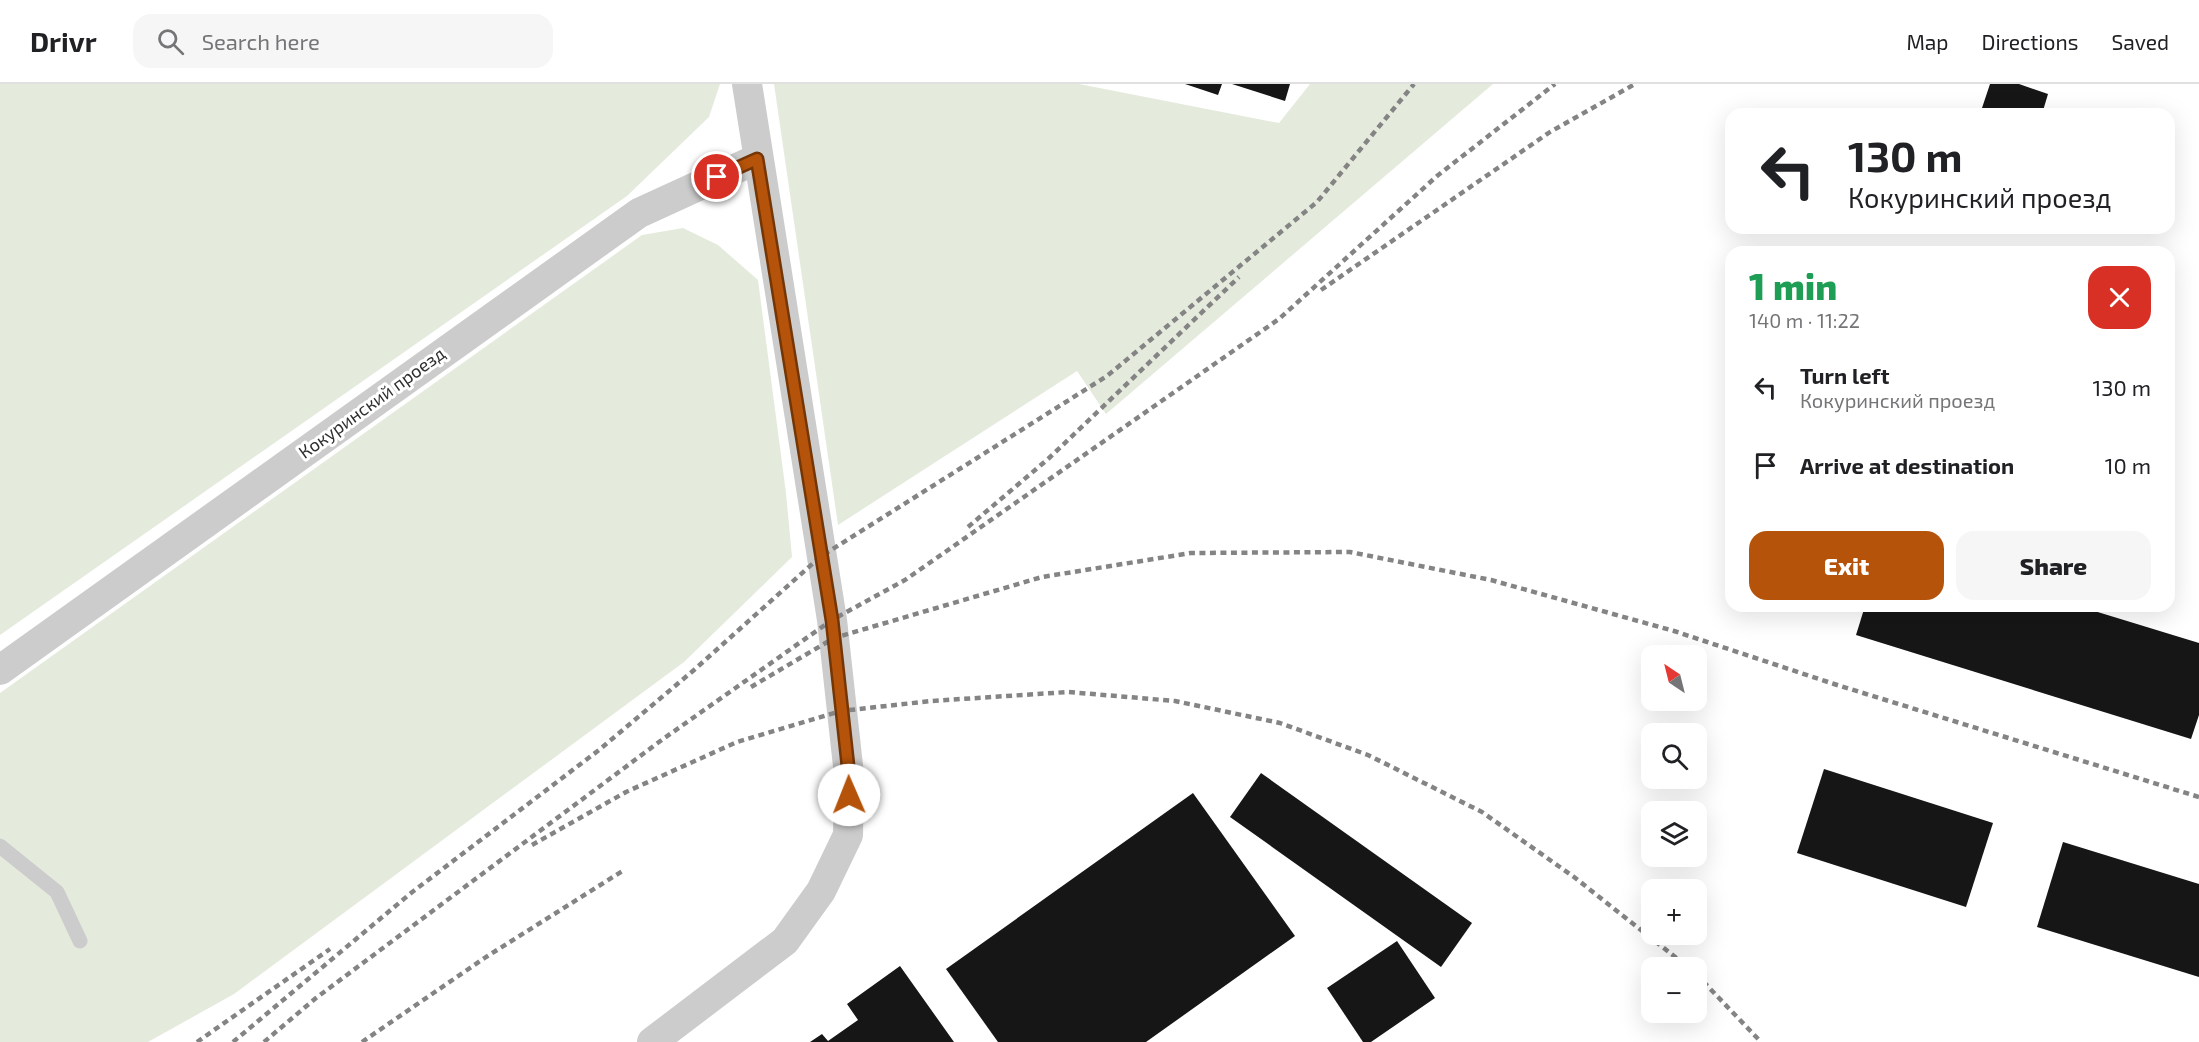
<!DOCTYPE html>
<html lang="en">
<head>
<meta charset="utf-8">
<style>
  :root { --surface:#fff; --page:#f6f6f6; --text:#202124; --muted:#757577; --line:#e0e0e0; --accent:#b45309 }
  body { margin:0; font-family:"Exo 2",sans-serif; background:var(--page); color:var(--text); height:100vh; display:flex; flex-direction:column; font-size:22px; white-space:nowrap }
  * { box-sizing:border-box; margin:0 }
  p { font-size:20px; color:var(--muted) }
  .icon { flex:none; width:33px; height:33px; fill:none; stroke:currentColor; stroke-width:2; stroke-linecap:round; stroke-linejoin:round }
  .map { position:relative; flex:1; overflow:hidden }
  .details { position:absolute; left:1725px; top:162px; width:450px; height:366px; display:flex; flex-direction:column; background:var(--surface); border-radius:18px; box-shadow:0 6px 24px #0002 }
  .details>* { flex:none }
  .banner { position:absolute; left:1725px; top:24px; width:450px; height:126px; border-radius:18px; box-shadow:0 6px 24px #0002; background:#fff; color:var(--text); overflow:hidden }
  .needle { width:39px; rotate:325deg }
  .buttons { position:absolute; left:1641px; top:561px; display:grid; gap:12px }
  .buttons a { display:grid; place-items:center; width:66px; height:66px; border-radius:12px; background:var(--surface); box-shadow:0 6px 24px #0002; font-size:30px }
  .pin { position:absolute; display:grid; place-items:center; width:51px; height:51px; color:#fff; margin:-26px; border:3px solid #fff; border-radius:50%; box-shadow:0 2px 6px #0007 }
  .me { position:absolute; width:66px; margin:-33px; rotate:359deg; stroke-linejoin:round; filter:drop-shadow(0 0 4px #0008) }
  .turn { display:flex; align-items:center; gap:21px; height:126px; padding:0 24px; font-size:27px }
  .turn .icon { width:78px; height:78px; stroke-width:2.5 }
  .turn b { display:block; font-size:42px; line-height:51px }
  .round { display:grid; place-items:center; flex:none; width:63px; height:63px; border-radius:18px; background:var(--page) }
  .summary { display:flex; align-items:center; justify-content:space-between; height:102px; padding:0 24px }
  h1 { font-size:36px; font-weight:800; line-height:45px; color:#1e9e55 }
  .cta { display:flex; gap:12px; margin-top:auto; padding:12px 24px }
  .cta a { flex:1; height:69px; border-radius:18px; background:var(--accent); color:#fff; font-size:24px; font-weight:800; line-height:69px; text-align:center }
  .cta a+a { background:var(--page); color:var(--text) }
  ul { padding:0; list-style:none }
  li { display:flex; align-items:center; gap:18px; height:78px; padding:0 24px }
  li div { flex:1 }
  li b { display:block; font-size:22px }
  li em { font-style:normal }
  header { display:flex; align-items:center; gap:36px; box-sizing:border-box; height:84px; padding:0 30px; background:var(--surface); border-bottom:2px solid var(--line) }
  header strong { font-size:28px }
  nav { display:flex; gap:33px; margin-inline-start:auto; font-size:21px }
  .search { width:420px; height:54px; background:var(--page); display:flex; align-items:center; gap:15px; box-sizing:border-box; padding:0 21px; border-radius:18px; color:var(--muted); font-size:22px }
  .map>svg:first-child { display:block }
  .green { fill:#e4ebdd }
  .building { fill:#161616 }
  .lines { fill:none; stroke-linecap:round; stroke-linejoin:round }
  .lane { stroke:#ccc; stroke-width:15 }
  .street { stroke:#ccc; stroke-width:30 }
  .rail { stroke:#848484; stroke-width:4.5; stroke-dasharray:6 4.5; stroke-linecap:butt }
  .route-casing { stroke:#753606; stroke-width:15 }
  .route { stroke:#b45309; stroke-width:10 }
  .labels { text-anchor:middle; stroke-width:6; stroke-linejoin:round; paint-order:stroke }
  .street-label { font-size:18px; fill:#2f2f2f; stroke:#fff }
</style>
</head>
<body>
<header>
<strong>Drivr</strong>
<div class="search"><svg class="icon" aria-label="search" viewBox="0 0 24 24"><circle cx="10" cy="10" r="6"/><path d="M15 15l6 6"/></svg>Search here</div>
<nav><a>Map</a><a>Directions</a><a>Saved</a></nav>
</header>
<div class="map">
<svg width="2199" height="958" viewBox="0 0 2199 958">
  <rect width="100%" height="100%" fill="#fff"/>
  <g class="green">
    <polygon points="0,0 720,0 709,33 627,112 0,551"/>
    <polygon points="774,0 1079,0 1279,39 1310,0 1493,0 1106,330 1077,287 838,441"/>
    <polygon points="683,144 718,161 758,196 786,409 792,473 684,578 234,910 148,958 0,958 0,609 642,151"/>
  </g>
  <g class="building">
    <polygon points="1185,0 1222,0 1218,11"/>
    <polygon points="1232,0 1290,0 1285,17"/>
    <polygon points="1990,0 2019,0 2048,10 2042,30 1980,30"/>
    <polygon points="1865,522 2078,522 2199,559 2199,631 2191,655 1856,551"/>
    <polygon points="1824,685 1993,739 1966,823 1797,769"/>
    <polygon points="1261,689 1472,839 1441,883 1230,733"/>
    <polygon points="1193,709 1295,852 1146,958 998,958 946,885"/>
    <polygon points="2063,758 2199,800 2199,893 2037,843"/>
    <polygon points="1397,857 1435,914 1371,958 1363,958 1327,904"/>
    <polygon points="900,882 954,958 810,958 822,950 828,957 858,936 847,920"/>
  </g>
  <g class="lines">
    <polyline class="lane" points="0,762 57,808 80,857"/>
    <g class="street">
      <polyline points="0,586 639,129 757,75"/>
      <polyline points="652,958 785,857 821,807 848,751 849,691 832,536 747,0"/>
    </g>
    <g class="rail">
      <polyline points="1321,206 1550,48 1635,0"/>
      <polyline points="968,443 1048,375 1239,193"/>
      <polyline points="751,603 834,554 1042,493 1191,469 1350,468 1491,496 1674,547 1834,600 2199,713"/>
      <polyline points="532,761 626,708 737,658 841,627 931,617 1068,608 1175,617 1280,639 1368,671 1482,728 1574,793 1689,884"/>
      <polyline points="1696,890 1761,958"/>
      <polyline points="197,958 330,865"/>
      <polyline points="233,958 411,809 599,666 694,586 820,473 1107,292 1317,118 1414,0"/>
      <polyline points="264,958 316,914 663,655 832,536 905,496 1279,235 1437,92 1555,0"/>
      <polyline points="362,958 486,873 624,786"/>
    </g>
  </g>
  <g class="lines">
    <g class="route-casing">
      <polyline id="route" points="717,93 757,75 832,536 849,691 849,711"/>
    </g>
    <use href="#route" class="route"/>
  </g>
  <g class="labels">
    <g class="street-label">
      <text transform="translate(372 319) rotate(-36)" y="6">Кокуринский проезд</text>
    </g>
  </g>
</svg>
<div class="buttons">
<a><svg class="needle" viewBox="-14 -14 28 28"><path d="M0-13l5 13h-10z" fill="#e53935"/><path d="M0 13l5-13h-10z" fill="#757577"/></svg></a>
<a><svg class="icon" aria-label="search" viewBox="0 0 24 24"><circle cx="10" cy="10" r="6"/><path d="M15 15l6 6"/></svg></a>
<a><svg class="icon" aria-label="layers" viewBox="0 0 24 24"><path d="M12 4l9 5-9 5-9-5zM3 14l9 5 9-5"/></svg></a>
<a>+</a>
<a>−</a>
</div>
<div class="pin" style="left:717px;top:93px;background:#d93025"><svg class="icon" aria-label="arrive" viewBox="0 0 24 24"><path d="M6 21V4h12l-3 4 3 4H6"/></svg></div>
<svg class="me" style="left:849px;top:711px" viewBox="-20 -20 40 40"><circle r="19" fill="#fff"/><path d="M0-13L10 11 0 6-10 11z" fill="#b45309"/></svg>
<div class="banner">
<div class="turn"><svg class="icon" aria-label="left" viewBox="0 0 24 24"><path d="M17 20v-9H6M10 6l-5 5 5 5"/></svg><div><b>130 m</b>Кокуринский проезд</div></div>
</div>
<section class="details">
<div class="summary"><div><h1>1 min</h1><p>140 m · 11:22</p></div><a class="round" style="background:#d93025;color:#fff"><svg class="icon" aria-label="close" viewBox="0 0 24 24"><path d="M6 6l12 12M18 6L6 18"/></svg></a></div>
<ul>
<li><svg class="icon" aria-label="left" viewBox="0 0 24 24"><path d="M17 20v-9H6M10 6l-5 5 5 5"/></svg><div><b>Turn left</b><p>Кокуринский проезд</p></div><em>130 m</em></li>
<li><svg class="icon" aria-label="arrive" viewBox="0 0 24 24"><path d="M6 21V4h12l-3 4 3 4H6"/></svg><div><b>Arrive at destination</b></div><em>10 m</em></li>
</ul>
<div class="cta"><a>Exit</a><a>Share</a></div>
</section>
</div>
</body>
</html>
